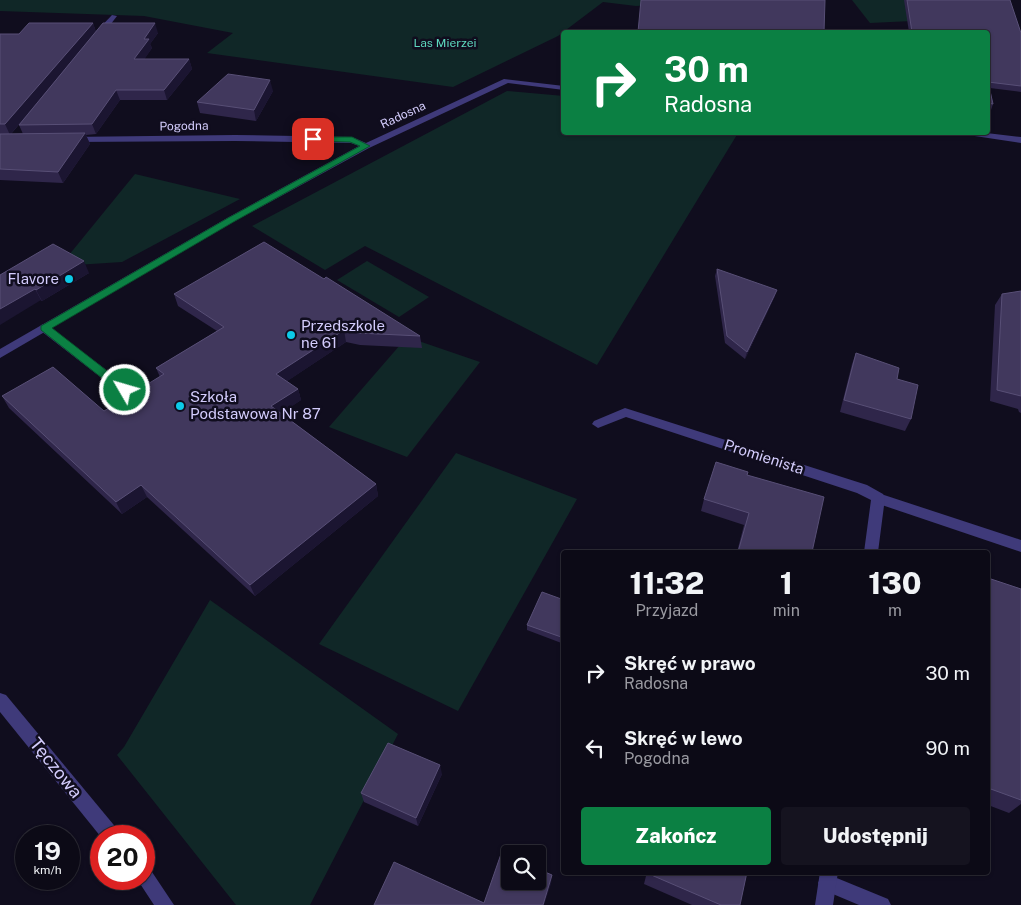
<!DOCTYPE html>
<html lang="pl">
<head>
<meta charset="utf-8">
<style>
  :root { --surface:#0c0a16; --page:#15131f; --text:#f1f3f6; --muted:#9a9aa1; --line:#2c2b35; --accent:#0b8043 }
  body { margin:0; font-family:"Public Sans",sans-serif; background:var(--page); color:var(--text); height:100vh; display:flex; flex-direction:column; font-size:19px; white-space:nowrap }
  * { box-sizing:border-box; margin:0 }
  p { font-size:16px; color:var(--muted) }
  .icon { flex:none; width:28px; height:28px; fill:none; stroke:currentColor; stroke-width:2; stroke-linecap:round; stroke-linejoin:round }
  .map { position:relative; flex:1; overflow:hidden }
  .drawer { position:absolute; left:561px; top:550px; width:429px; height:325px; display:flex; flex-direction:column; background:var(--surface); border-radius:5px; box-shadow:0 1px 4px #0004,0 0 0 1px var(--line) }
  .drawer>* { flex:none }
  .top-card { position:absolute; left:561px; top:30px; width:429px; height:105px; border-radius:5px; box-shadow:0 1px 4px #0004,0 0 0 1px var(--line); background:#0b8043; color:#fff; overflow:hidden }
  .tools { position:absolute; left:501px; top:845px; display:grid; gap:10px }
  .tools a { display:grid; place-items:center; width:45px; height:45px; border-radius:5px; background:var(--surface); box-shadow:0 1px 4px #0004,0 0 0 1px var(--line); font-size:25px }
  .speed { position:absolute; left:15px; top:825px; display:flex; gap:10px; font-size:25px; font-weight:700; text-align:center }
  .speed>* { display:grid; place-content:center; width:65px; height:65px; border-radius:50%; background:var(--surface); box-shadow:0 1px 4px #0004,0 0 0 1px var(--line); line-height:1 }
  .speed small { font-size:12px; font-weight:400 }
  .speed .limit { border:8px solid #d22; background:#fff; color:#111 }
  .pin { position:absolute; display:grid; place-items:center; width:42px; height:42px; color:#fff; margin:-21px; border-radius:10px; box-shadow:0 2px 8px #0006 }
  .me { position:absolute; width:55px; margin:-28px; rotate:308deg; stroke-linejoin:round; filter:drop-shadow(0 0 4px #0008) }
  .turn { display:flex; align-items:center; gap:18px; height:105px; padding:0 20px; font-size:22px }
  .turn .icon { width:65px; height:65px; stroke-width:2.5 }
  .turn b { display:block; font-size:35px; line-height:42px }
  .eta { display:flex; justify-content:space-evenly; align-items:center; height:85px; text-align:center }
  .eta b { font-size:30px; font-weight:800; line-height:35px }
  .primary-button { display:flex; gap:10px; margin-top:auto; padding:10px 20px }
  .primary-button a { flex:1; height:58px; border-radius:5px; background:var(--accent); color:#fff; font-size:20px; font-weight:800; line-height:58px; text-align:center }
  .primary-button a+a { background:var(--page); color:var(--text) }
  ul { padding:0; list-style:none }
  li { display:flex; align-items:center; gap:15px; height:75px; padding:0 20px }
  li div { flex:1 }
  li b { display:block; font-size:19px }
  li em { font-style:normal }
  .map>svg:first-child { display:block }
  .green { fill:#102727 }
  .lines { fill:none; stroke-linecap:round; stroke-linejoin:round }
  .service { fill:#3f3a7a; fill-rule:evenodd }
  .minor { fill:#3f3a7a; fill-rule:evenodd }
  .wall { fill:#2f264a; fill-rule:evenodd }
  .shaded-wall { fill:#1b1531 }
  .building { fill:#41385d; stroke:#584f76 }
  .route { fill:#0b8043; stroke:#07532c }
  .poi-dot { fill:#0ccae8; stroke:#100d1e; stroke-width:2 }
  .labels { text-anchor:middle; stroke-width:5; stroke-linejoin:round; paint-order:stroke }
  .far-park-label { font-size:12px; fill:#5dd8be; stroke:#100d1e }
  .far-street-label { font-size:12px; fill:#d3ccfc; stroke:#100d1e }
  .poi-label { font-size:15px; fill:#d3ccfc; stroke:#100d1e; text-anchor:start }
  .street-label { font-size:15px; fill:#d3ccfc; stroke:#100d1e }
  .near-street-label { font-size:18px; fill:#d3ccfc; stroke:#100d1e }
</style>
</head>
<body>
<div class="map">
<svg width="1021" height="905" viewBox="0 0 1021 905">
  <rect width="100%" height="100%" fill="#100d1e"/>
  <g class="green">
    <polygon points="0,0 672,0 671,4 636,6 603,2 558,36 453,87 207,53 233,33 144,16 0,11"/>
    <polygon points="852,0 937,0 912,21 870,23"/>
    <polygon points="507,91 564,96 564,132 738,133 597,365 365,246 325,270 252,226"/>
    <polygon points="135,174 240,199 122,262 60,266"/>
    <polygon points="367,261 429,297 399,317 337,280"/>
    <polygon points="407,337 480,362 407,457 329,427"/>
    <polygon points="456,453 577,499 458,711 319,644"/>
    <polygon points="210,600 398,734 310,905 236,905 117,755 124,747"/>
  </g>
  <g class="lines">
    <g class="service">
      <polygon points="45,324 129,387 131,390 129,393 121,393 41,331 40,328 41,325"/>
      <polygon points="878,493 1021,540 1021,552 873,502 871,498 873,494"/>
      <polygon points="827,874 888,899 891,905 859,905 821,889 818,883 821,877"/>
    </g>
    <g class="minor">
      <polygon points="112,15 117,16 101,37 95,37 95,33"/>
      <polygon points="504,79 564,86 564,90 508,83 369,148 235,221 0,358 0,349 229,217 359,146 351,143 235,141 70,142 67,141 67,137 235,135 352,137 366,143"/>
      <polygon points="948,132 978,132 1021,137 1021,143"/>
      <polygon points="625,408 867,485 883,494 885,498 878,552 864,552 871,500 857,493 626,417 598,428 592,424 594,421"/>
      <polygon points="0,693 6,695 118,830 121,836 101,837 0,712"/>
      <polygon points="144,866 150,869 174,905 154,905 137,879 144,879"/>
      <polygon points="820,872 838,872 833,905 815,905"/>
    </g>
  </g>
  <g class="wall">
    <polygon points="904,0 1010,0 1021,33 1021,92 990,88 993,104 991,110 988,110 988,32 909,32"/>
    <path d="M93 23 96 32 158 33 150 44 152 48 144 59H189L192 69 167 100H120L96 134 86 135 90 144 63 183 0 180V34H19ZM44 95 19 125 23 134H11Z"/>
    <polygon points="273,91 256,121 200,113 197,102"/>
    <polygon points="717,269 775,296 745,359 725,343 715,276"/>
    <polygon points="89,273 42,301 0,275"/>
    <polygon points="324,279 420,336 422,348 360,345 346,342 287,381 298,389 301,400 281,413 376,484 378,496 255,596 147,497 122,514 9,408 2,396 104,411 160,377 156,368 217,331 178,306 174,294"/>
    <polygon points="1021,291 1021,413 1019,412 1018,409 990,401 995,305 1002,294"/>
    <polygon points="856,353 897,379 911,419 905,431 840,412 852,364"/>
    <polygon points="747,475 812,552 737,552 744,525 701,511 704,499"/>
    <polygon points="988,578 1021,589 1021,804 1009,813 988,805"/>
    <polygon points="564,600 564,644 527,630 527,625"/>
    <polygon points="442,774 418,826 364,802 361,793"/>
    <polygon points="647,872 747,872 740,905 692,905 644,884"/>
  </g>
  <g class="shaded-wall">
    <polygon points="93,23 96,32 10,135 5,124"/>
    <polygon points="155,23 158,33 150,44 152,48 138,69 134,59 144,39"/>
    <polygon points="189,59 192,69 167,100 164,90"/>
    <polygon points="270,80 273,91 256,121 254,110"/>
    <polygon points="116,90 120,100 96,134 92,124"/>
    <polygon points="85,133 90,144 63,183 58,172"/>
    <polygon points="84,261 89,273 42,301 36,290"/>
    <polygon points="35,289 41,300 0,325 0,309"/>
    <polygon points="777,290 775,296 745,359 747,352"/>
    <polygon points="344,330 346,342 280,386 276,374"/>
    <polygon points="298,389 301,400 275,418 271,406"/>
    <polygon points="376,484 378,496 255,596 250,585"/>
    <polygon points="141,485 147,497 122,514 116,502"/>
    <polygon points="440,765 442,774 418,826 416,818"/>
    <polygon points="552,875 551,884 544,905 543,905"/>
  </g>
  <g class="building">
    <polygon points="641,0 825,0 824,32 638,32"/>
    <polygon points="907,0 1010,0 1021,33 1021,86 988,82 993,104 988,103 988,32 912,32"/>
    <polygon points="29,23 93,23 5,124 0,124 0,34 19,34"/>
    <polygon points="103,23 155,23 144,39 149,39 134,59 189,59 164,90 116,90 92,124 19,125"/>
    <polygon points="228,74 270,80 254,110 197,102"/>
    <polygon points="85,133 58,172 0,169 0,134"/>
    <polygon points="264,242 324,279 326,277 420,336 358,333 344,330 276,374 298,389 271,406 376,484 250,585 141,485 116,502 2,396 53,367 104,411 164,374 156,368 224,327 174,294"/>
    <polygon points="53,244 84,261 36,290 35,289 0,309 0,275"/>
    <polygon points="717,269 777,290 747,352 727,336"/>
    <polygon points="1021,291 1021,396 997,390 1002,294"/>
    <polygon points="856,353 899,368 897,379 918,385 911,419 844,400"/>
    <polygon points="716,462 748,472 747,475 824,497 812,552 738,552 749,513 704,499"/>
    <polygon points="988,578 1021,589 1021,800 988,788"/>
    <polygon points="542,592 564,600 564,638 527,625"/>
    <polygon points="388,743 440,765 416,818 361,793"/>
    <polygon points="501,854 510,858 510,881 538,881 538,869 552,875 543,905 374,905 394,862 484,903"/>
    <polygon points="649,872 747,872 740,905 721,905 649,874"/>
  </g>
  <polygon class="route" points="310,137 352,137 370,146 235,221 52,328 129,388 130,390 129,393 121,393 41,330 41,326 228,218 360,146 350,142 313,141 309,139"/>
  <g class="poi-dot">
    <circle cx="69" cy="279" r="5"/>
    <circle cx="291" cy="335" r="5"/>
    <circle cx="180" cy="406" r="5"/>
  </g>
  <g class="labels">
    <g class="far-park-label">
      <text x="445" y="47">Las Mierzei</text>
    </g>
    <g class="far-street-label">
      <text transform="translate(403 115) rotate(-25)" y="4">Radosna</text>
      <text transform="translate(184 126) rotate(-1)" y="4">Pogodna</text>
    </g>
    <g class="poi-label">
      <text x="59" y="284" text-anchor="end">Flavore</text>
      <text x="301" y="331">Przedszkole<tspan x="301" dy="17">ne 61</tspan></text>
      <text x="190" y="402">Szkoła<tspan x="190" dy="17">Podstawowa Nr 87</tspan></text>
    </g>
    <g class="street-label">
      <text transform="translate(764 457) rotate(18)" y="5">Promienista</text>
    </g>
    <g class="near-street-label">
      <text transform="translate(56 768) rotate(51)" y="6">Tęczowa</text>
    </g>
  </g>
</svg>
<div class="tools">
<a><svg class="icon" aria-label="search" viewBox="0 0 24 24"><circle cx="10" cy="10" r="6"/><path d="M15 15l6 6"/></svg></a>
</div>
<div class="speed"><div>19<small>km/h</small></div><div class="limit">20</div></div>
<div class="pin" style="left:313px;top:139px;background:#d93025"><svg class="icon" aria-label="arrive" viewBox="0 0 24 24"><path d="M6 21V4h12l-3 4 3 4H6"/></svg></div>
<svg class="me" style="left:125px;top:390px" viewBox="-20 -20 40 40"><circle r="17" fill="#0b8043" stroke="#fff" stroke-width="3"/><path d="M0-11L8 9 0 5-8 9z" fill="#fff"/></svg>
<div class="top-card">
<div class="turn"><svg class="icon" aria-label="right" viewBox="0 0 24 24"><path d="M7 20v-9h11M14 6l5 5-5 5"/></svg><div><b>30 m</b>Radosna</div></div>
</div>
<section class="drawer">
<div class="eta">
<div><b>11:32</b><p>Przyjazd</p></div>
<div><b>1</b><p>min</p></div>
<div><b>130</b><p>m</p></div>
</div>
<ul>
<li><svg class="icon" aria-label="right" viewBox="0 0 24 24"><path d="M7 20v-9h11M14 6l5 5-5 5"/></svg><div><b>Skręć w prawo</b><p>Radosna</p></div><em>30 m</em></li>
<li><svg class="icon" aria-label="left" viewBox="0 0 24 24"><path d="M17 20v-9H6M10 6l-5 5 5 5"/></svg><div><b>Skręć w lewo</b><p>Pogodna</p></div><em>90 m</em></li>
</ul>
<div class="primary-button"><a>Zakończ</a><a>Udostępnij</a></div>
</section>
</div>
</body>
</html>
